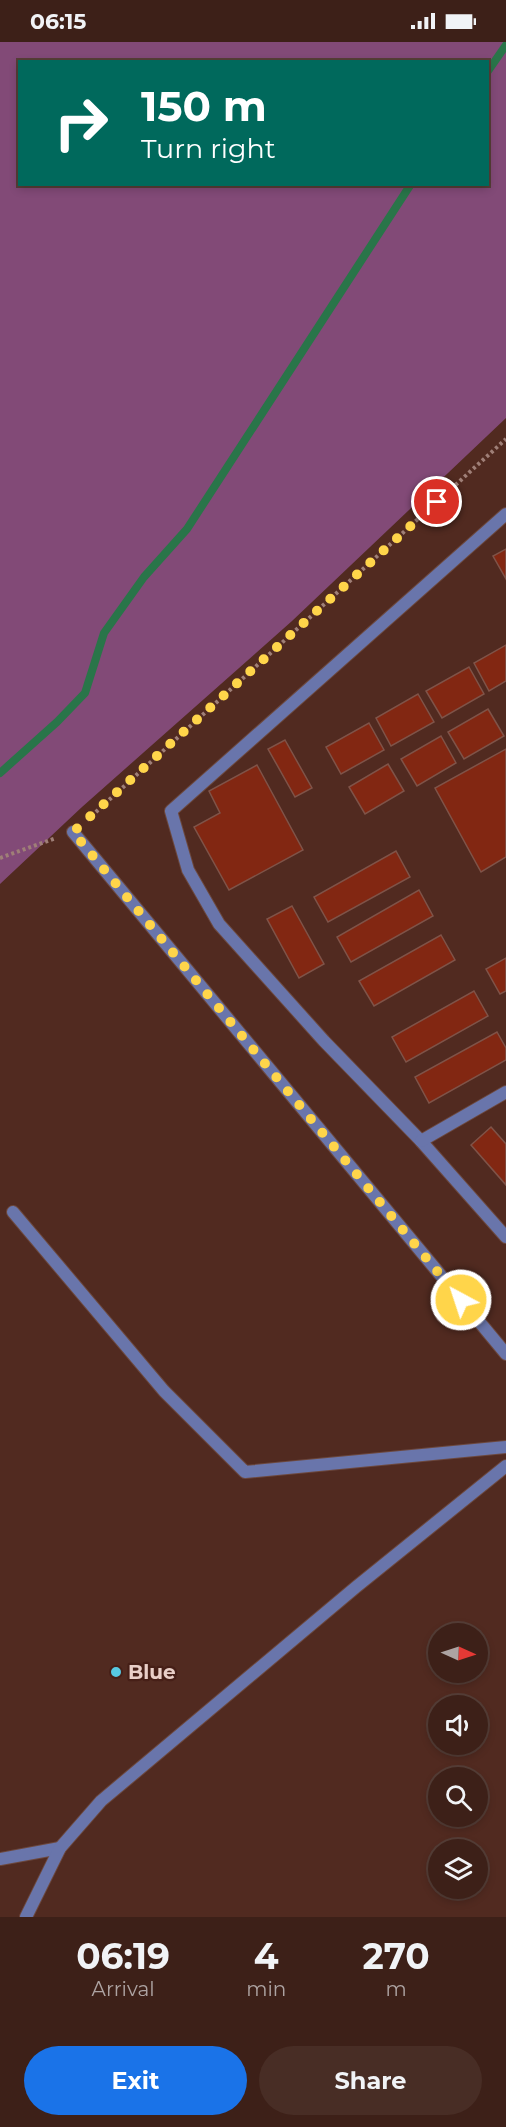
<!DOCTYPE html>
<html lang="en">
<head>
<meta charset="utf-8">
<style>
  :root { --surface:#3d2018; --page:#482d25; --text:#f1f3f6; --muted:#ada3a2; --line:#563e37; --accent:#1a73e8 }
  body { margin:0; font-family:Montserrat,sans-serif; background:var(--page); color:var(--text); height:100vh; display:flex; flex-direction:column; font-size:22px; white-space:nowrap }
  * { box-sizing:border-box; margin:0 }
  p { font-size:20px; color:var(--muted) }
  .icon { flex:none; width:33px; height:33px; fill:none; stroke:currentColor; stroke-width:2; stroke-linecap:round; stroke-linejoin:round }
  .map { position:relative; height:1875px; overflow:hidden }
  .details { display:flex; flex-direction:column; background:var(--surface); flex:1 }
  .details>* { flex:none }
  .banner { position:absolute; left:18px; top:18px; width:471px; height:126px; border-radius:0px; box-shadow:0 3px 9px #0003,0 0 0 2px var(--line); background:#00695c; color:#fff; overflow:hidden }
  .needle { width:39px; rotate:93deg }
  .controls { position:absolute; left:428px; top:1581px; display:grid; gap:12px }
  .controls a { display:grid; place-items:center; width:60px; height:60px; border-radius:50%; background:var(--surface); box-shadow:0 3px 9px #0003,0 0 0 2px var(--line); font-size:30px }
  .pin { position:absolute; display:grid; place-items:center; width:51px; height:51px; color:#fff; margin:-26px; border:3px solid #fff; border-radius:50%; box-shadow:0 2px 6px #0007 }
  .me { position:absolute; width:66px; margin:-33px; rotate:320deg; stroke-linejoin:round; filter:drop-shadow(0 0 4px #0008) }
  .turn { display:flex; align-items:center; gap:21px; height:126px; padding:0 24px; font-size:27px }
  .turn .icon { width:78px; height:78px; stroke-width:2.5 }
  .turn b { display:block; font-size:42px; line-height:51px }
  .eta { display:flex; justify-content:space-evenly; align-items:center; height:102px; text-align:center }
  .eta b { font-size:36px; font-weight:700; line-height:42px }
  .cta { display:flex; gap:12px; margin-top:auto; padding:12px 24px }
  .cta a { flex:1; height:69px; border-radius:36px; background:var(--accent); color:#fff; font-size:24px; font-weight:700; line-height:69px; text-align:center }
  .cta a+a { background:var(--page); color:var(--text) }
  .status { display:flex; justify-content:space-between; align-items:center; height:42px; padding:0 30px; background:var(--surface); direction:ltr }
  .status svg { height:16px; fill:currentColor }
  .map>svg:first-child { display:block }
  .green { fill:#824a77; fill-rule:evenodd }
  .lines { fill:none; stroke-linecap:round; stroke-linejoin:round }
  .stream { stroke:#297549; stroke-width:8 }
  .building { fill:#822712; stroke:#7f5348; stroke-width:1.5 }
  .lane-casing { stroke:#6c483e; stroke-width:14 }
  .path { stroke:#9f7f77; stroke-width:4; stroke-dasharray:3 3; stroke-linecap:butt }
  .lane { stroke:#6975ab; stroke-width:12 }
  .route { stroke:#ffd54a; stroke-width:10; stroke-dasharray:0 18 }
  .poi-dot { fill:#57c9e2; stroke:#461f17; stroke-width:2 }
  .labels { text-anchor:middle; stroke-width:4.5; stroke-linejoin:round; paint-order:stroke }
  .poi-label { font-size:20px; font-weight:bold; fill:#e9cfc8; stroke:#461f17; text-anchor:start }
</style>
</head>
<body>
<div class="status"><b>06:15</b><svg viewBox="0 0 49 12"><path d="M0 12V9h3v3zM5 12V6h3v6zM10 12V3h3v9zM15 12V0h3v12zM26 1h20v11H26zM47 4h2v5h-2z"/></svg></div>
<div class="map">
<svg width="506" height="1875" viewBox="0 0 506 1875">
  <rect width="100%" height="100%" fill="#512a20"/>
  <path class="green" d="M0 0H506V376L292 579 82 765 0 842ZM20 20H488V142H20Z"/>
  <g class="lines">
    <g class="stream">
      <polyline points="488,29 506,3"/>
      <polyline points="0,731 57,680 85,651 104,591 144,535 187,487 411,142"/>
    </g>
  </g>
  <g class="building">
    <polygon points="506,507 506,537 493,514"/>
    <polygon points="506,603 506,639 489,649 474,621"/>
    <polygon points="469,625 484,652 442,676 426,649"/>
    <polygon points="418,652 434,680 391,704 376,676"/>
    <polygon points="488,667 504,694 464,717 448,690"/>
    <polygon points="369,681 384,708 341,732 326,705"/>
    <polygon points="441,694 456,721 417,744 401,717"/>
    <polygon points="285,698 312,746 295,755 268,707"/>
    <polygon points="506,707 506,815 481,830 435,746"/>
    <polygon points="388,722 404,749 365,772 349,745"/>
    <polygon points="257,723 303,808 229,848 194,785 220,771 209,749"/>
    <polygon points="396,809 410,835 328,880 314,855"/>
    <polygon points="419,848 433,874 351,920 337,895"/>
    <polygon points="292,864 324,922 299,936 267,877"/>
    <polygon points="441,893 455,918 374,964 359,939"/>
    <polygon points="506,916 506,949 500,952 486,927"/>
    <polygon points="474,949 488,974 406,1020 392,995"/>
    <polygon points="497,990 506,1006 506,1018 429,1061 415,1035"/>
    <polygon points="491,1085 506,1102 506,1143 471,1103"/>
  </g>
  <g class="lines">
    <g class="lane-casing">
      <g id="lane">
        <polyline points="506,472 171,769 188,828 219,882 324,999 421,1099 506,1195"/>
        <polyline points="73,790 506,1312"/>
        <polyline points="421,1099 506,1050"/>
        <polyline points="13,1170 164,1349 245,1430 506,1405"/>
        <polyline points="0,1817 60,1806"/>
        <polyline points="26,1875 60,1806 101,1759 356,1545 506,1424"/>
      </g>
    </g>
    <g class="path">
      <polyline points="87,778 506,397"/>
      <polyline points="0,816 56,796"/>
    </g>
    <use href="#lane" class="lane"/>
  </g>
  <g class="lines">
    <polyline class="route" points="437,460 73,790 461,1258"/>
  </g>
  <circle class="poi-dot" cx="116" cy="1630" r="6"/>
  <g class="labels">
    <g class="poi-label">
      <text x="128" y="1637">Blue</text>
    </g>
  </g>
</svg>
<div class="controls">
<a><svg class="needle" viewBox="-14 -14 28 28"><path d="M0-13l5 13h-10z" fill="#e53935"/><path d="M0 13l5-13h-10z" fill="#ada3a2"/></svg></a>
<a><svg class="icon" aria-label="sound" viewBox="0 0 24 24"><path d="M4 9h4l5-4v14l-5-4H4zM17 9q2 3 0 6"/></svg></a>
<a><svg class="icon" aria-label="search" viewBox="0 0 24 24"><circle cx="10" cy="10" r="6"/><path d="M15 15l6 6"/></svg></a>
<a><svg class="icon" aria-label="layers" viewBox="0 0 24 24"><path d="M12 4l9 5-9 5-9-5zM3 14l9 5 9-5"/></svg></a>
</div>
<div class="pin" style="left:437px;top:460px;background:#d93025"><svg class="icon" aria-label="arrive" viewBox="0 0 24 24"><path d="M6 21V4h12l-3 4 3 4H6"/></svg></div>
<svg class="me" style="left:461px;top:1258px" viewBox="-20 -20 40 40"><circle r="17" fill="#ffd54a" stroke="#fff" stroke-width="3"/><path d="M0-11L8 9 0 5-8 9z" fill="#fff"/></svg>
<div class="banner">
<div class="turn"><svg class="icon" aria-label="right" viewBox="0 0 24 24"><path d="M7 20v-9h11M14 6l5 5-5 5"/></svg><div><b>150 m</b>Turn right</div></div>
</div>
</div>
<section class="details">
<div class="eta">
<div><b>06:19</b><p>Arrival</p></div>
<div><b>4</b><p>min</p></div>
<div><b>270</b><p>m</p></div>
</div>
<div class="cta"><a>Exit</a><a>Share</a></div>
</section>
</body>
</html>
